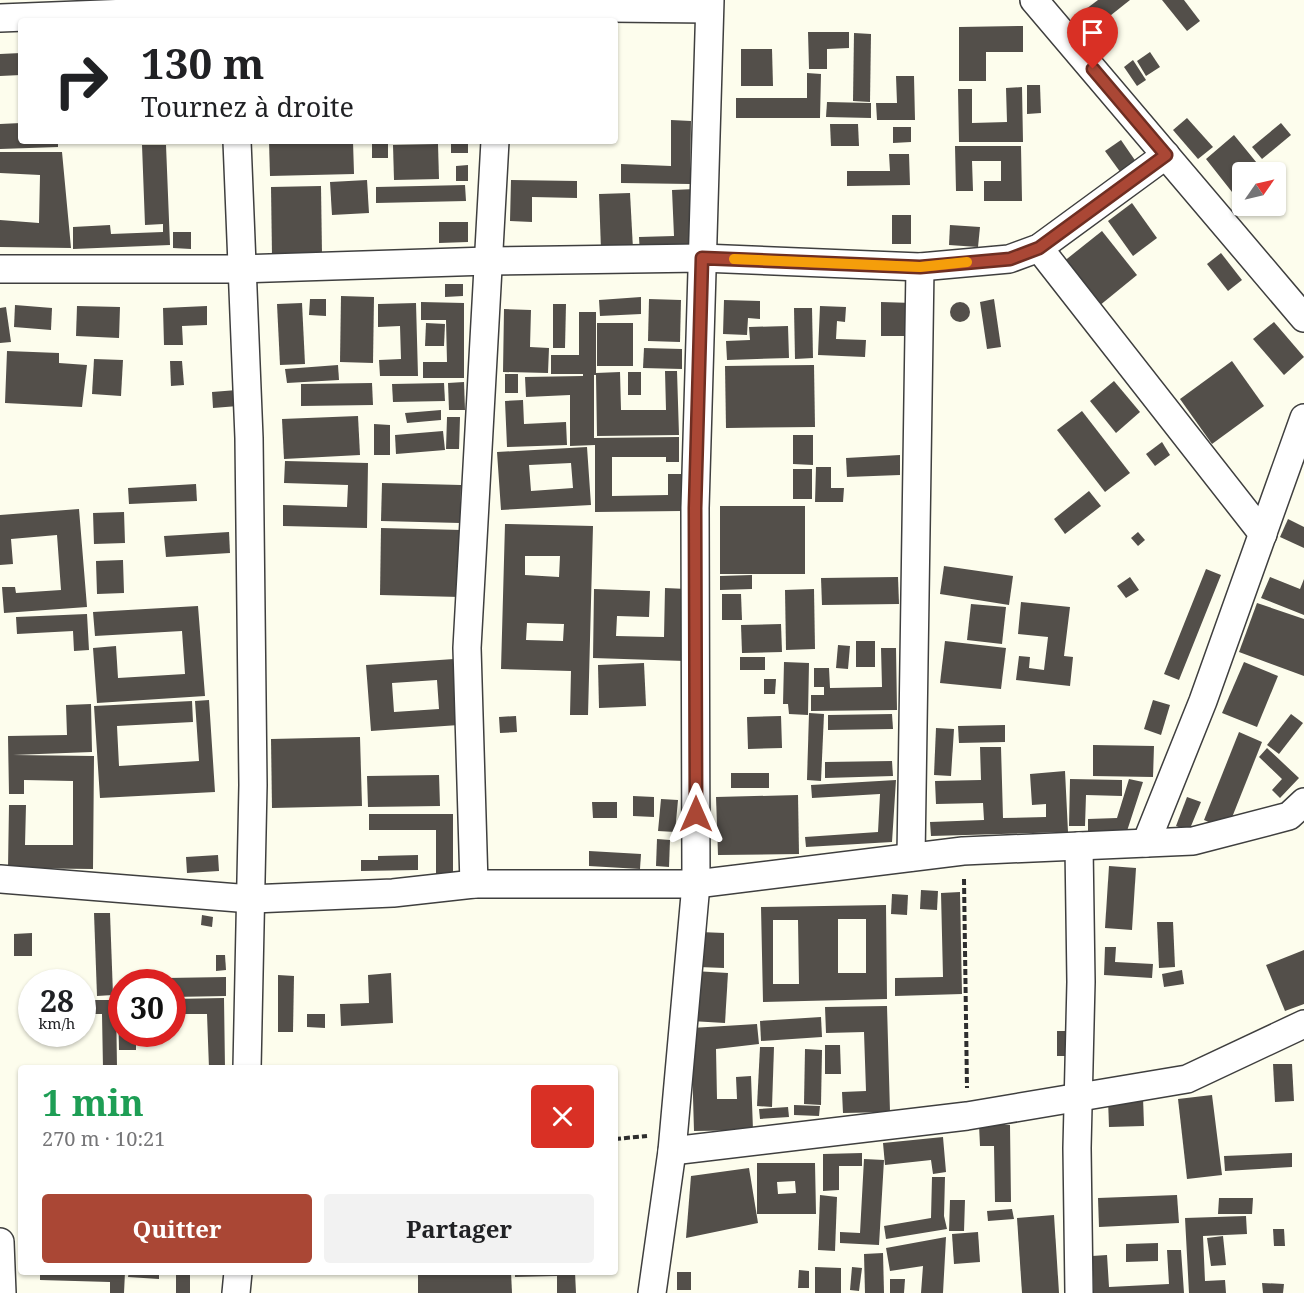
<!DOCTYPE html>
<html lang="fr">
<head>
<meta charset="utf-8">
<style>
  :root { --surface:#fff; --page:#f2f2f2; --text:#202124; --muted:#757577; --accent:#aa4735 }
  body { margin:0; font-family:"Noto Serif",serif; background:var(--page); color:var(--text); height:100vh; display:flex; flex-direction:column; font-size:22px; white-space:nowrap }
  * { box-sizing:border-box; margin:0 }
  p { font-size:20px; color:var(--muted) }
  .icon { flex:none; width:33px; height:33px; fill:none; stroke:currentColor; stroke-width:2; stroke-linecap:round; stroke-linejoin:round }
  .map { position:relative; flex:1; overflow:hidden }
  .drawer { position:absolute; left:18px; top:1065px; width:600px; height:210px; display:flex; flex-direction:column; background:var(--surface); border-radius:6px; box-shadow:0 2px 4px #0004 }
  .drawer>* { flex:none }
  .top-card { position:absolute; left:18px; top:18px; width:600px; height:126px; border-radius:6px; box-shadow:0 2px 4px #0004; background:#fff; color:var(--text); overflow:hidden }
  .needle { width:39px; rotate:56deg }
  .controls { position:absolute; left:1232px; top:162px; display:grid; gap:12px }
  .controls a { display:grid; place-items:center; width:54px; height:54px; border-radius:6px; background:var(--surface); box-shadow:0 2px 4px #0004; font-size:30px }
  .speed { position:absolute; left:18px; top:969px; display:flex; gap:12px; font-size:30px; font-weight:700; text-align:center }
  .speed>* { display:grid; place-content:center; width:78px; height:78px; border-radius:50%; background:var(--surface); box-shadow:0 2px 4px #0004; line-height:1 }
  .speed small { font-size:15px; font-weight:400 }
  .speed .limit { border:9px solid #d22; background:#fff; color:#111 }
  .pin { position:absolute; display:grid; place-items:center; width:51px; height:51px; color:#fff; margin:-62px -26px; border-radius:50% 50% 50% 0; rotate:-45deg; box-shadow:0 0 6px #0007 }
  .pin .icon { rotate:45deg }
  .me { position:absolute; width:66px; margin:-33px; rotate:0deg; stroke-linejoin:round; filter:drop-shadow(0 0 4px #0008) }
  .turn { display:flex; align-items:center; gap:21px; height:126px; padding:0 24px; font-size:27px }
  .turn .icon { width:78px; height:78px; stroke-width:2.5 }
  .turn b { display:block; font-size:42px; line-height:51px }
  .round { display:grid; place-items:center; flex:none; width:63px; height:63px; border-radius:6px; background:var(--page) }
  .overview { display:flex; align-items:center; justify-content:space-between; height:102px; padding:0 24px }
  h1 { font-size:36px; font-weight:700; line-height:45px; color:#1e9e55 }
  .button { display:flex; gap:12px; margin-top:auto; padding:12px 24px }
  .button a { flex:1; height:69px; border-radius:6px; background:var(--accent); color:#fff; font-size:24px; font-weight:700; line-height:69px; text-align:center }
  .button a+a { background:var(--page); color:var(--text) }
  .map>svg:first-child { display:block }
  .building { fill:#534f4a; fill-rule:evenodd }
  .lines { fill:none; stroke-linecap:round; stroke-linejoin:round }
  .minor-casing { stroke:#3f3f3f; stroke-width:30 }
  .path { stroke:#2e2e2e; stroke-width:4; stroke-dasharray:6 3; stroke-linecap:butt }
  .minor { stroke:#fff; stroke-width:27 }
  .route-casing { stroke:#6e2e22; stroke-width:15 }
  .route { stroke:#aa4735; stroke-width:10 }
  .slow { stroke:#f59e0b; stroke-width:10 }
</style>
</head>
<body>
<div class="map">
<svg width="1304" height="1293" viewBox="0 0 1304 1293">
  <rect width="100%" height="100%" fill="#fdfded"/>
  <g class="building">
    <polygon points="1098,0 1130,0 1091,31 1078,15"/>
    <polygon points="1162,0 1184,0 1200,21 1187,31"/>
    <polygon points="1023,26 1023,52 986,52 986,81 959,81 959,27"/>
    <polygon points="808,32 849,32 849,48 827,49 827,69 809,69"/>
    <polygon points="854,33 871,34 870,102 853,101"/>
    <polygon points="741,49 772,49 773,86 741,86"/>
    <polygon points="1150,52 1160,67 1146,76 1137,61"/>
    <polygon points="21,53 21,75 0,76 0,54"/>
    <polygon points="1133,60 1146,80 1137,86 1124,67"/>
    <polygon points="807,73 821,74 820,118 736,118 736,98 807,98"/>
    <polygon points="896,76 914,76 915,120 877,120 876,103 897,103"/>
    <polygon points="1027,85 1040,85 1041,113 1027,114"/>
    <polygon points="1022,87 1023,142 959,142 958,89 972,89 972,123 1007,122 1006,88"/>
    <polygon points="827,102 871,103 871,118 826,117"/>
    <polygon points="1187,118 1213,147 1198,159 1173,130"/>
    <polygon points="671,120 691,121 690,184 621,183 621,164 671,166"/>
    <polygon points="21,123 21,141 58,141 58,147 0,149 0,124"/>
    <polygon points="1281,123 1291,135 1262,159 1252,147"/>
    <polygon points="830,124 858,124 859,146 831,146"/>
    <polygon points="893,127 911,127 911,142 893,143"/>
    <polygon points="1234,135 1261,168 1256,172 1242,172 1242,184 1232,192 1206,159"/>
    <polygon points="1121,140 1141,169 1126,180 1105,151"/>
    <polygon points="269,141 353,141 354,174 270,176"/>
    <rect x="372" y="141" width="16" height="17"/>
    <rect x="451" y="141" width="17" height="12"/>
    <polygon points="438,144 439,179 394,180 393,145"/>
    <polygon points="142,145 166,145 170,245 73,249 73,227 110,225 111,234 163,232 163,224 145,225"/>
    <polygon points="955,146 1021,146 1022,201 984,201 984,181 1001,181 1001,161 972,161 973,191 956,191"/>
    <polygon points="0,152 62,152 71,248 0,247 0,220 39,223 40,175 0,173"/>
    <polygon points="889,154 909,154 910,185 847,186 847,171 890,171"/>
    <polygon points="468,165 468,181 456,181 456,166"/>
    <polygon points="367,180 369,213 332,215 330,182"/>
    <polygon points="511,180 577,181 577,198 532,197 532,222 510,221"/>
    <polygon points="465,185 466,201 376,203 376,187"/>
    <polygon points="321,186 322,255 272,256 271,187"/>
    <polygon points="695,189 698,254 640,256 639,237 674,236 672,190"/>
    <polygon points="630,193 633,249 601,250 599,194"/>
    <polygon points="1132,203 1157,238 1133,256 1108,221"/>
    <rect x="892" y="215" width="19" height="29"/>
    <polygon points="439,222 468,222 468,242 439,243"/>
    <polygon points="950,225 980,227 978,247 949,245"/>
    <polygon points="1102,231 1137,275 1099,306 1063,262"/>
    <polygon points="173,232 191,232 191,249 173,248"/>
    <polygon points="1221,253 1242,280 1228,291 1207,264"/>
    <polygon points="445,284 463,284 463,296 445,297"/>
    <polygon points="341,296 374,297 373,363 340,362"/>
    <polygon points="641,297 641,314 600,316 599,300"/>
    <polygon points="310,299 326,299 326,316 309,315"/>
    <polygon points="649,299 681,300 680,342 648,341"/>
    <polygon points="994,299 1001,347 987,349 980,302"/>
    <polygon points="724,300 760,301 760,319 748,318 747,335 723,334"/>
    <circle cx="960" cy="312" r="10"/>
    <polygon points="421,302 464,303 464,378 423,378 423,362 447,362 446,320 421,320"/>
    <polygon points="881,302 913,303 913,336 881,336"/>
    <polygon points="302,303 305,364 280,365 277,304"/>
    <polygon points="416,303 418,376 380,376 379,360 401,359 400,326 378,327 378,304"/>
    <polygon points="553,304 566,304 565,348 553,348"/>
    <polygon points="15,305 52,308 51,330 14,327"/>
    <polygon points="77,306 120,307 119,338 76,336"/>
    <polygon points="207,306 207,325 182,326 183,345 164,345 163,308"/>
    <polygon points="820,306 846,307 845,322 837,321 836,339 866,340 865,357 818,355"/>
    <polygon points="6,307 11,342 0,343 0,308"/>
    <polygon points="794,308 812,308 813,358 795,359"/>
    <polygon points="504,309 531,310 530,347 549,348 548,373 503,372"/>
    <polygon points="579,312 596,312 596,373 620,372 621,410 666,410 665,371 677,371 679,435 597,436 596,375 594,375 594,438 679,437 679,462 666,462 666,457 612,457 612,496 668,495 668,474 681,474 681,511 595,512 595,445 570,446 570,395 526,397 525,377 583,376 583,374 551,374 551,355 579,355"/>
    <polygon points="1274,322 1304,357 1284,375 1253,339"/>
    <polygon points="426,323 445,324 444,346 425,346"/>
    <rect x="597" y="323" width="36" height="43"/>
    <polygon points="788,326 789,358 727,360 726,341 750,340 749,327"/>
    <polygon points="644,348 682,349 682,369 643,368"/>
    <polygon points="7,351 59,353 59,363 87,365 82,407 5,403"/>
    <polygon points="94,359 123,360 121,396 92,394"/>
    <polygon points="170,361 182,361 184,385 171,386"/>
    <polygon points="1232,361 1264,406 1212,444 1180,399"/>
    <polygon points="338,365 339,380 287,383 285,369"/>
    <polygon points="814,365 815,427 726,428 725,366"/>
    <rect x="628" y="372" width="13" height="23"/>
    <rect x="505" y="374" width="13" height="19"/>
    <polygon points="1114,381 1140,412 1116,433 1090,401"/>
    <polygon points="464,382 465,410 449,410 448,383"/>
    <polygon points="372,383 373,405 301,406 301,384"/>
    <polygon points="444,383 445,401 393,402 392,384"/>
    <polygon points="237,390 238,406 213,408 212,392"/>
    <polygon points="523,400 524,424 566,422 567,445 507,447 505,401"/>
    <polygon points="441,410 441,420 407,423 405,413"/>
    <polygon points="1082,411 1130,473 1105,492 1057,430"/>
    <polygon points="358,416 360,455 284,459 282,419"/>
    <polygon points="447,417 460,417 459,449 446,449"/>
    <polygon points="374,424 390,425 390,455 374,455"/>
    <polygon points="443,431 445,450 396,454 395,435"/>
    <polygon points="793,435 813,435 813,465 793,464"/>
    <polygon points="1162,442 1170,455 1155,466 1146,454"/>
    <path d="M587 447 591 505 501 510 497 452ZM571 463 573 488 531 491 529 465Z"/>
    <polygon points="900,455 900,475 847,477 846,458"/>
    <polygon points="285,461 368,463 367,528 283,526 283,505 347,507 348,485 284,483"/>
    <polygon points="816,467 831,467 831,488 844,488 843,502 815,502"/>
    <rect x="793" y="469" width="19" height="30"/>
    <polygon points="382,483 461,485 460,523 381,521"/>
    <polygon points="196,484 197,501 129,504 128,488"/>
    <polygon points="1089,491 1101,506 1065,534 1054,519"/>
    <rect x="720" y="506" width="85" height="68"/>
    <polygon points="79,509 87,607 4,613 2,587 15,587 16,593 61,590 57,535 11,539 13,564 0,565 0,515"/>
    <polygon points="124,512 125,543 94,544 93,513"/>
    <polygon points="1288,519 1304,527 1304,548 1280,537"/>
    <path d="M505 524 593 526 588 715H570L571 671 501 669ZM525 556H560L559 577 525 575ZM527 623 564 624 563 641 526 640Z"/>
    <polygon points="381,528 462,530 460,597 380,595"/>
    <polygon points="229,532 230,553 166,557 164,536"/>
    <polygon points="1138,532 1145,540 1138,546 1131,538"/>
    <polygon points="123,560 124,593 97,594 96,561"/>
    <polygon points="944,566 1013,576 1009,605 940,594"/>
    <polygon points="1206,569 1221,575 1179,680 1164,674"/>
    <polygon points="752,575 752,589 720,590 720,576"/>
    <polygon points="898,577 899,604 822,605 821,578"/>
    <polygon points="1130,577 1139,590 1126,598 1117,586"/>
    <polygon points="1270,577 1300,589 1304,579 1304,615 1261,598"/>
    <polygon points="665,588 687,589 685,661 593,658 594,589 650,591 649,617 617,616 616,636 664,637"/>
    <polygon points="814,589 815,649 786,650 785,590"/>
    <polygon points="722,594 741,594 742,620 722,620"/>
    <polygon points="1021,602 1070,607 1064,656 1073,657 1070,686 1016,680 1019,656 1030,657 1029,668 1044,670 1048,637 1018,634"/>
    <polygon points="1257,603 1304,619 1304,676 1239,652"/>
    <polygon points="971,604 1006,607 1002,644 967,640"/>
    <polygon points="198,606 205,696 97,703 93,648 116,646 118,678 185,674 182,631 95,636 93,612"/>
    <polygon points="87,614 89,650 74,651 73,631 17,634 16,617"/>
    <polygon points="781,624 782,652 742,653 741,625"/>
    <rect x="856" y="641" width="19" height="26"/>
    <polygon points="945,641 1006,648 1001,689 940,683"/>
    <polygon points="838,645 850,646 848,669 836,668"/>
    <polygon points="881,648 896,648 897,710 811,711 811,695 824,695 824,687 814,687 814,668 829,668 830,688 882,687"/>
    <rect x="740" y="657" width="25" height="13"/>
    <path d="M454 659 459 725 371 731 366 665ZM437 680 439 709 394 712 392 683Z"/>
    <polygon points="784,662 809,663 808,715 789,714 788,704 783,704"/>
    <polygon points="1244,662 1278,676 1257,727 1222,713"/>
    <polygon points="644,663 646,706 599,708 598,665"/>
    <polygon points="764,679 776,679 775,694 764,694"/>
    <polygon points="209,700 215,792 100,798 94,706 192,701 193,722 117,726 119,766 199,761 195,701"/>
    <polygon points="1153,700 1170,705 1161,735 1144,729"/>
    <polygon points="91,704 92,752 13,755 94,756 93,869 8,868 9,805 26,805 25,845 73,845 73,781 24,780 24,794 9,794 8,736 67,735 66,705"/>
    <polygon points="809,713 824,714 821,781 807,780"/>
    <polygon points="892,714 893,729 828,730 828,715"/>
    <polygon points="1291,714 1303,723 1279,754 1267,745"/>
    <polygon points="516,716 517,732 500,733 499,717"/>
    <polygon points="781,716 782,748 748,749 747,717"/>
    <polygon points="1005,725 1005,742 959,743 958,726"/>
    <polygon points="936,728 954,729 951,776 934,775"/>
    <polygon points="1239,732 1262,742 1227,830 1204,820"/>
    <polygon points="360,737 362,806 272,808 271,739"/>
    <polygon points="1093,745 1154,746 1153,777 1093,776"/>
    <polygon points="980,747 1001,747 1003,818 1046,817 1046,804 1032,805 1030,774 1065,771 1068,832 931,836 930,822 984,820 983,803 936,804 935,781 981,780"/>
    <polygon points="1267,748 1299,778 1280,798 1272,790 1282,779 1259,757"/>
    <polygon points="892,761 893,776 825,778 825,762"/>
    <rect x="731" y="773" width="38" height="15"/>
    <polygon points="439,775 440,806 368,807 367,776"/>
    <polygon points="1070,779 1122,780 1122,796 1086,795 1085,826 1069,826"/>
    <polygon points="1129,779 1143,782 1127,831 1088,833 1088,819 1117,818"/>
    <polygon points="896,780 892,842 806,847 805,837 878,832 880,794 812,798 811,785"/>
    <polygon points="798,795 799,854 718,855 716,797"/>
    <polygon points="633,796 654,797 654,817 633,816"/>
    <polygon points="1187,797 1201,802 1189,831 1176,826"/>
    <polygon points="661,799 678,800 675,832 658,831"/>
    <polygon points="592,802 617,802 617,818 593,818"/>
    <polygon points="369,814 453,814 453,877 436,877 436,830 369,830"/>
    <polygon points="657,839 670,840 669,867 656,866"/>
    <polygon points="589,851 641,854 640,869 589,866"/>
    <polygon points="218,855 219,871 187,873 186,857"/>
    <polygon points="418,855 418,870 361,871 361,860 378,860 378,856"/>
    <polygon points="1109,866 1136,868 1132,930 1105,928"/>
    <polygon points="921,890 938,891 937,910 920,909"/>
    <polygon points="960,892 962,994 895,996 895,978 943,977 941,893"/>
    <polygon points="892,894 908,895 907,915 891,914"/>
    <path d="M886 905 887 999 763 1002 761 907ZM838 919H866V973H838ZM773 920H798L799 984H773Z"/>
    <polygon points="94,913 110,913 113,995 97,996"/>
    <polygon points="202,915 213,917 212,927 201,925"/>
    <polygon points="1157,922 1173,922 1175,967 1159,968"/>
    <polygon points="700,932 724,933 724,968 699,967"/>
    <polygon points="32,933 32,956 14,956 14,934"/>
    <polygon points="1105,947 1116,947 1115,962 1153,964 1152,978 1104,975"/>
    <polygon points="1304,950 1304,1004 1285,1011 1266,965"/>
    <polygon points="216,955 225,955 226,970 216,971"/>
    <polygon points="1182,970 1184,984 1164,987 1162,974"/>
    <polygon points="694,971 728,973 725,1023 691,1021"/>
    <polygon points="391,973 393,1023 341,1026 340,1004 369,1003 368,975"/>
    <polygon points="278,975 294,976 293,1032 278,1032"/>
    <polygon points="226,977 226,996 172,997 172,982 167,982 167,978"/>
    <polygon points="224,998 225,1068 209,1068 207,1014 172,1014 172,999"/>
    <polygon points="82,1000 116,1000 117,1068 103,1068 102,1014 82,1014"/>
    <polygon points="118,1001 122,1001 122,1034 136,1034 136,1050 119,1050"/>
    <polygon points="887,1006 890,1112 843,1113 842,1092 866,1091 864,1032 826,1033 825,1007"/>
    <polygon points="307,1014 325,1014 325,1028 307,1027"/>
    <polygon points="821,1017 822,1037 761,1041 760,1021"/>
    <polygon points="757,1024 759,1044 716,1049 717,1099 737,1099 736,1077 751,1076 753,1130 694,1131 691,1028"/>
    <rect x="1057" y="1031" width="15" height="25"/>
    <polygon points="825,1045 840,1045 841,1074 825,1074"/>
    <polygon points="760,1047 774,1047 772,1107 757,1106"/>
    <polygon points="805,1049 822,1050 821,1105 804,1104"/>
    <polygon points="1273,1064 1292,1064 1294,1101 1275,1102"/>
    <polygon points="1212,1095 1222,1175 1187,1179 1178,1099"/>
    <polygon points="1143,1097 1144,1126 1109,1127 1108,1099"/>
    <polygon points="794,1105 820,1106 819,1116 794,1115"/>
    <polygon points="788,1107 789,1117 760,1119 759,1109"/>
    <polygon points="979,1125 1010,1125 1011,1202 995,1202 994,1146 980,1146"/>
    <polygon points="943,1137 946,1172 933,1174 931,1160 885,1165 883,1143"/>
    <polygon points="862,1153 862,1166 839,1166 839,1190 823,1191 823,1154"/>
    <polygon points="1292,1153 1292,1167 1225,1171 1224,1156"/>
    <polygon points="864,1159 884,1160 879,1245 840,1243 840,1232 860,1233"/>
    <path d="M757 1163H815L816 1214H757ZM795 1181 796 1193 778 1194 777 1182Z"/>
    <polygon points="749,1168 758,1223 686,1238 691,1176"/>
    <polygon points="932,1177 945,1177 944,1216 947,1229 886,1239 884,1226 931,1218"/>
    <polygon points="820,1195 837,1197 835,1251 818,1250"/>
    <polygon points="1177,1195 1179,1223 1099,1227 1098,1198"/>
    <polygon points="1219,1198 1253,1198 1252,1214 1218,1214"/>
    <polygon points="950,1200 965,1200 964,1231 949,1231"/>
    <polygon points="1012,1209 1014,1219 988,1221 987,1211"/>
    <polygon points="1054,1215 1059,1293 1022,1293 1017,1218"/>
    <polygon points="1246,1216 1247,1234 1203,1236 1205,1281 1225,1280 1226,1293 1189,1293 1185,1218"/>
    <polygon points="1273,1229 1284,1229 1285,1246 1274,1246"/>
    <polygon points="978,1232 980,1262 954,1264 952,1234"/>
    <polygon points="1223,1236 1226,1265 1211,1266 1207,1238"/>
    <polygon points="946,1237 943,1293 921,1293 923,1266 890,1271 886,1248"/>
    <polygon points="1158,1243 1158,1261 1126,1262 1126,1244"/>
    <polygon points="1167,1250 1181,1250 1184,1293 1094,1293 1092,1256 1107,1255 1109,1287 1169,1284"/>
    <polygon points="883,1253 884,1293 865,1293 864,1254"/>
    <polygon points="815,1267 841,1268 841,1293 815,1293"/>
    <polygon points="852,1267 862,1268 859,1291 850,1290"/>
    <polygon points="799,1270 809,1271 809,1288 798,1288"/>
    <polygon points="40,1272 125,1272 124,1293 110,1293 110,1282 40,1280"/>
    <polygon points="129,1272 159,1272 159,1279 128,1277"/>
    <rect x="176" y="1272" width="14" height="21"/>
    <polygon points="418,1272 511,1272 512,1293 418,1293"/>
    <polygon points="515,1272 575,1272 576,1293 557,1293 557,1276 515,1277"/>
    <rect x="677" y="1272" width="14" height="18"/>
    <polygon points="890,1279 905,1279 904,1293 890,1293"/>
    <polygon points="1262,1283 1284,1284 1283,1293 1263,1293"/>
  </g>
  <g class="lines">
    <g class="minor-casing">
      <g id="minor">
        <polyline points="1034,0 1304,318"/>
        <polyline points="0,18 232,9 502,7 709,9"/>
        <polyline points="237,141 249,438 253,785 247,1068"/>
        <polyline points="1039,248 1263,534"/>
        <polyline points="0,269 242,269 488,261 702,258 920,267 1009,259 1039,248 1166,155"/>
        <polyline points="1146,843 1203,701 1304,418"/>
        <polyline points="1079,846 1081,982 1077,1148 1079,1293"/>
        <polyline points="911,857 920,267"/>
        <polyline points="0,879 251,899 393,893 474,884 696,884 963,851 1193,841 1289,816 1304,802"/>
        <polyline points="474,884 467,648 495,141"/>
        <polyline points="672,1151 967,1116 1187,1079 1304,1024"/>
        <polyline points="0,1242 2,1293"/>
        <polyline points="236,1293 238,1272"/>
        <polyline points="652,1293 672,1151 696,884 695,508 710,0"/>
      </g>
    </g>
    <g class="path">
      <polyline points="964,879 967,1088"/>
      <polyline points="615,1139 647,1136"/>
    </g>
    <use href="#minor" class="minor"/>
  </g>
  <g class="lines">
    <g class="route-casing">
      <polyline id="route" points="696,814 695,508 702,258 920,267 1010,259 1039,248 1166,155 1093,69"/>
    </g>
    <use href="#route" class="route"/>
    <polyline class="slow" points="734,259 920,267 967,262"/>
  </g>
</svg>
<div class="controls">
<a><svg class="needle" viewBox="-14 -14 28 28"><path d="M0-13l5 13h-10z" fill="#e53935"/><path d="M0 13l5-13h-10z" fill="#757577"/></svg></a>
</div>
<div class="speed"><div>28<small>km/h</small></div><div class="limit">30</div></div>
<div class="pin" style="left:1093px;top:69px;background:#d93025"><svg class="icon" aria-label="arrive" viewBox="0 0 24 24"><path d="M6 21V4h12l-3 4 3 4H6"/></svg></div>
<svg class="me" style="left:696px;top:814px" viewBox="-20 -20 40 40"><path d="M0-17L14 15 0 8-14 15z" fill="#aa4735" stroke="#fff" stroke-width="4"/></svg>
<div class="top-card">
<div class="turn"><svg class="icon" aria-label="right" viewBox="0 0 24 24"><path d="M7 20v-9h11M14 6l5 5-5 5"/></svg><div><b>130 m</b>Tournez à droite</div></div>
</div>
<section class="drawer">
<div class="overview"><div><h1>1 min</h1><p>270 m · 10:21</p></div><a class="round" style="background:#d93025;color:#fff"><svg class="icon" aria-label="close" viewBox="0 0 24 24"><path d="M6 6l12 12M18 6L6 18"/></svg></a></div>
<div class="button"><a>Quitter</a><a>Partager</a></div>
</section>
</div>
</body>
</html>
